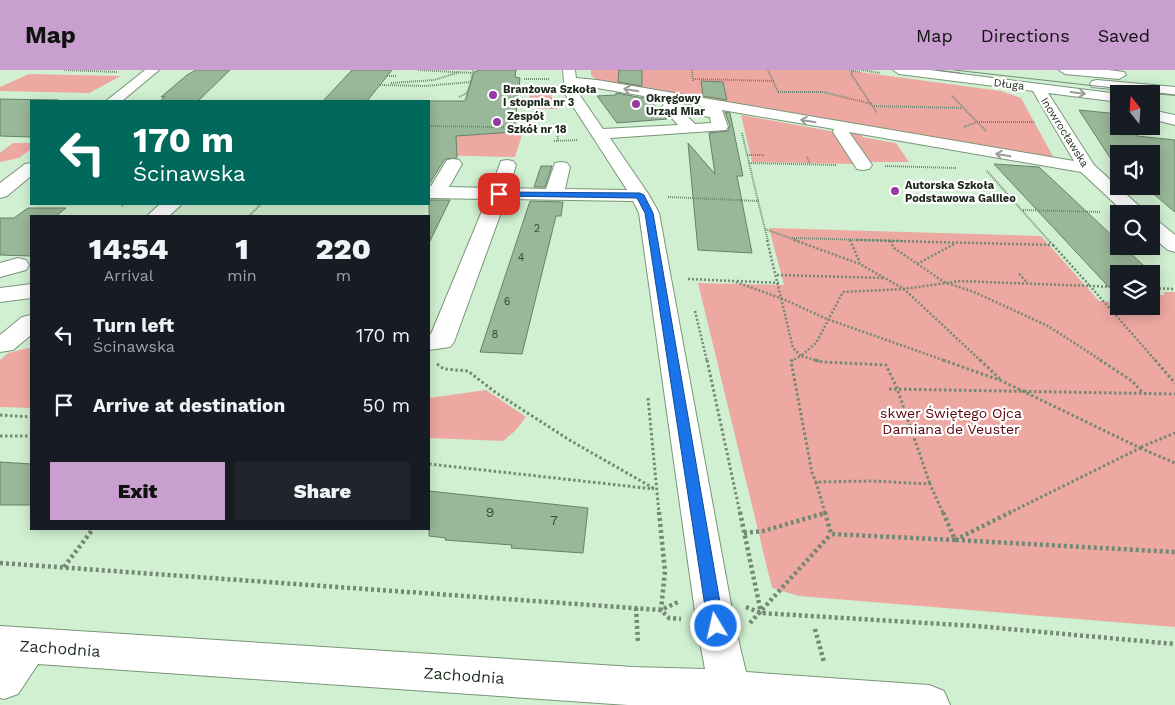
<!DOCTYPE html>
<html lang="en">
<head>
<meta charset="utf-8">
<style>
  :root { --surface:#171b24; --page:#20242c; --text:#f1f3f6; --muted:#9ea1a6; --accent:#c99fcf }
  body { margin:0; font-family:"Work Sans",sans-serif; background:var(--page); color:var(--text); height:100vh; display:flex; flex-direction:column; font-size:19px; white-space:nowrap }
  * { box-sizing:border-box; margin:0 }
  p { font-size:16px; color:var(--muted) }
  .icon { flex:none; width:28px; height:28px; fill:none; stroke:currentColor; stroke-width:2; stroke-linecap:round; stroke-linejoin:round }
  .map { position:relative; flex:1; overflow:hidden }
  .panel { position:absolute; left:30px; top:145px; width:400px; height:315px; display:flex; flex-direction:column; background:var(--surface); border-radius:0px; box-shadow:0 2px 12px #0003 }
  .panel>* { flex:none }
  .banner { position:absolute; left:30px; top:30px; width:400px; height:105px; border-radius:0px; box-shadow:0 2px 12px #0003; background:#00695c; color:#fff; overflow:hidden }
  .needle { width:32px; rotate:343deg }
  .fabs { position:absolute; left:1110px; top:15px; display:grid; gap:10px }
  .fabs a { display:grid; place-items:center; width:50px; height:50px; border-radius:0px; background:var(--surface); box-shadow:0 2px 12px #0003; font-size:25px }
  .pin { position:absolute; display:grid; place-items:center; width:42px; height:42px; color:#fff; margin:-21px; border-radius:10px; box-shadow:0 2px 8px #0006 }
  .me { position:absolute; width:55px; margin:-28px; rotate:351deg; stroke-linejoin:round; filter:drop-shadow(0 0 4px #0008) }
  .turn { display:flex; align-items:center; gap:18px; height:105px; padding:0 20px; font-size:22px }
  .turn .icon { width:65px; height:65px; stroke-width:2.5 }
  .turn b { display:block; font-size:35px; line-height:42px }
  .eta { display:flex; justify-content:space-evenly; align-items:center; height:85px; text-align:center }
  .eta b { font-size:30px; font-weight:800; line-height:35px }
  .action { display:flex; gap:10px; margin-top:auto; padding:10px 20px }
  .action a { flex:1; height:58px; border-radius:0px; background:var(--accent); color:#111; font-size:20px; font-weight:800; line-height:58px; text-align:center }
  .action a+a { background:var(--page); color:var(--text) }
  ul { padding:0; list-style:none }
  li { display:flex; align-items:center; gap:15px; height:70px; padding:0 20px }
  li div { flex:1 }
  li b { display:block; font-size:19px }
  li em { font-style:normal }
  header { display:flex; align-items:center; gap:30px; box-sizing:border-box; height:70px; padding:0 25px; background:var(--accent); color:#111 }
  header strong { font-size:24px }
  nav { display:flex; gap:28px; margin-inline-start:auto; font-size:18px }
  .map>svg:first-child { display:block }
  .green { fill:#eea8a2 }
  .building { fill:#99b799; stroke:#668266 }
  .lines { fill:none; stroke-linecap:round; stroke-linejoin:round }
  .minor-casing { stroke:#799579; stroke-width:2 }
  .path-far3 { stroke:#748974; stroke-width:2; stroke-dasharray:1 1; stroke-linecap:butt }
  .path-far2 { stroke:#748974; stroke-width:2.5; stroke-dasharray:2 2; stroke-linecap:butt }
  .path-far1 { stroke:#748974; stroke-width:3; stroke-dasharray:2.5 2.5; stroke-linecap:butt }
  .path { stroke:#748974; stroke-width:4.5; stroke-dasharray:3 3; stroke-linecap:butt }
  .minor { fill:#fff; fill-rule:evenodd }
  .tram { stroke:#758a75; stroke-width:1 }
  .oneway { stroke:#999e99 }
  .route { fill:#1a73e8; stroke:#114b97 }
  .poi-dot { fill:#9838a0; stroke:#fff; stroke-width:2 }
  .labels { text-anchor:middle; stroke-width:4.5; stroke-linejoin:round; paint-order:stroke }
  .far-street-label { font-size:11px; fill:#1c281c; stroke:#fff }
  .far-poi-label { font-size:11px; font-weight:bold; fill:#1c281c; stroke:#fff; text-anchor:start }
  .number-label { font-size:11px; fill:#3b4c3b }
  .park-label { font-size:14px; fill:#5b020a; stroke:#fff }
  .near-number-label { font-size:14px; fill:#3b4c3b }
  .near-street-label { font-size:16px; fill:#1c281c; stroke:#fff }
</style>
</head>
<body>
<header>
<strong>Map</strong>
<nav><a>Map</a><a>Directions</a><a>Saved</a></nav>
</header>
<div class="map">
<svg width="1175" height="635" viewBox="0 0 1175 635">
  <rect width="100%" height="100%" fill="#d1f0d1"/>
  <g class="green">
    <polygon points="591,0 845,0 1001,21 1021,28 1056,92 600,13 591,5"/>
    <polygon points="29,4 121,6 89,23 0,21 0,17"/>
    <polygon points="548,20 558,39 538,39 528,35 531,21"/>
    <polygon points="741,45 836,62 855,94 752,92"/>
    <polygon points="429,60 523,62 515,87 429,85"/>
    <polygon points="856,63 864,63 862,67 896,73 909,92 865,92 850,65"/>
    <polygon points="13,73 31,73 31,79 19,88 0,92 0,83"/>
    <polygon points="769,158 1041,166 1099,231 1119,232 1119,236 1151,236 1151,224 1165,225 1163,222 1175,222 1175,557 799,526 772,518 698,213 784,215"/>
    <polygon points="28,278 31,278 31,338 0,337 0,290 8,283"/>
    <polygon points="486,320 526,347 515,361 503,371 429,368 429,328"/>
  </g>
  <g class="building">
    <polygon points="196,0 230,0 198,31 160,31 165,27 161,27 187,5"/>
    <polygon points="352,0 392,0 367,31 323,31"/>
    <polygon points="480,0 516,0 515,7 520,8 514,62 456,66 457,88 445,89 429,114 429,31 465,31 474,2"/>
    <polygon points="619,0 642,0 642,16 618,12"/>
    <polygon points="701,11 723,12 727,30 703,26"/>
    <polygon points="616,23 649,29 667,49 617,53 597,26 616,25"/>
    <polygon points="0,29 58,30 31,31 31,67 0,66"/>
    <polygon points="1079,40 1119,44 1119,56 1129,56 1137,66 1175,70 1175,142 1144,116 1151,116 1151,84 1119,84 1118,100"/>
    <polygon points="725,42 730,43 743,106 737,106 752,183 698,180 688,73 715,104 709,63 728,61 730,56"/>
    <polygon points="994,94 1039,97 1119,172 1119,176 1123,176 1144,196 1119,196 1119,228"/>
    <polygon points="541,96 552,96 545,117 534,117"/>
    <polygon points="429,130 450,130 429,173"/>
    <polygon points="530,131 563,132 561,146 556,146 522,284 480,282"/>
    <polygon points="28,138 66,138 56,146 31,146 31,186 0,185 0,148 14,148"/>
    <polygon points="0,392 31,394 31,435 0,435"/>
    <polygon points="429,421 588,438 583,483 511,478 512,475 445,470 446,468 429,466"/>
  </g>
  <g class="lines">
    <g class="minor-casing">
      <g id="minor">
        <polygon points="145,0 159,0 122,31 106,31"/>
        <path d="M563 0H575L576 8 597 10 1074 91 1033 21 899 4 893 0H930L1119 24V32L1048 23 1094 95 1148 144H1126L1081 102 849 62 872 95 869 99 863 100 857 99 833 62 834 59 722 40 728 57 726 60 610 68 649 125 659 143 735 556 746 602 929 615 944 621 950 635H628L38 594 18 624 4 629 0 628V556L633 597 705 599 697 556 639 143 633 131 506 129 454 272 450 277 429 280V264H431L487 129 429 128V116H431L447 90 453 89 459 90 462 94 449 117 491 118 501 91 507 90 513 91 516 95 509 118 546 119 555 93 561 92 567 93 570 97 565 119 627 120 565 24ZM577 17 597 18 708 37 669 33 664 34 662 37 678 55 603 59 579 24ZM684 43 710 47 711 53 695 54Z"/>
        <polygon points="1059,0 1108,0 1124,2 1126,5 1119,9 1065,4"/>
        <polygon points="1097,10 1175,17 1175,25 1092,17 1090,14 1092,11"/>
        <polygon points="1151,40 1175,45 1175,55 1151,49"/>
        <polygon points="31,93 31,106 7,126 0,128 0,113 25,94"/>
        <polygon points="160,134 182,134 169,146 147,146"/>
        <polygon points="1151,149 1158,151 1175,165 1175,182 1168,180 1151,166"/>
        <polygon points="18,188 26,190 29,195 26,200 0,207 0,193"/>
        <polygon points="31,214 31,228 0,232 0,218"/>
        <polygon points="31,245 31,265 13,280 0,282 0,265 22,247"/>
      </g>
    </g>
    <g class="path-far3">
      <polyline points="64,0 118,2"/>
      <polyline points="418,0 472,3"/>
      <polyline points="692,0 693,11"/>
      <polyline points="768,0 778,22"/>
      <polyline points="849,0 861,2"/>
      <polyline points="861,0 880,3"/>
      <polyline points="853,1 851,4 877,43"/>
      <polyline points="387,6 396,6"/>
      <polyline points="524,9 550,9"/>
      <polyline points="693,9 774,11"/>
      <polyline points="391,13 434,10 460,2"/>
      <polyline points="380,15 425,16 471,12 473,0"/>
      <polyline points="778,22 823,22 872,34"/>
      <polyline points="952,26 986,61"/>
      <polyline points="459,27 467,23 471,12"/>
      <polyline points="872,36 962,38"/>
      <polyline points="429,56 557,58 558,71"/>
      <polyline points="964,57 977,52 1035,52"/>
      <polyline points="742,63 758,131"/>
      <polyline points="554,71 578,70"/>
      <polyline points="747,85 764,85"/>
      <polyline points="807,87 810,94"/>
      <polyline points="749,93 836,95"/>
      <polyline points="885,96 956,98"/>
      <polyline points="987,101 1049,171"/>
      <polyline points="668,127 758,131 768,171"/>
      <polyline points="122,136 124,134"/>
      <polyline points="1023,140 1101,142"/>
      <polyline points="249,146 261,134"/>
      <polyline points="765,159 798,171"/>
      <polyline points="792,168 903,171"/>
      <polyline points="850,169 851,171"/>
    </g>
    <g class="path-far2">
      <polyline points="767,170 793,278 801,286 791,291"/>
      <polyline points="794,170 860,194 904,219 981,291"/>
      <polyline points="850,170 860,193"/>
      <polyline points="856,170 1053,175 1048,170"/>
      <polyline points="890,171 894,178 944,212 974,222 1048,256 1102,291"/>
      <polyline points="1053,175 1089,215"/>
      <polyline points="917,194 956,173"/>
      <polyline points="1019,204 1028,213"/>
      <polyline points="777,205 884,208"/>
      <polyline points="688,209 733,211 783,229 827,249 946,291"/>
      <polyline points="737,211 779,213"/>
      <polyline points="1119,217 1090,216 1156,291"/>
      <polyline points="1151,218 1175,219"/>
      <polyline points="695,241 707,291"/>
      <polyline points="819,291 801,286 816,273 843,222 904,219 960,211 1090,216"/>
    </g>
    <g class="path-far1">
      <polyline points="707,290 740,443"/>
      <polyline points="793,290 791,291 812,403 816,412"/>
      <polyline points="815,290 822,292 886,295 897,318 930,414"/>
      <polyline points="943,290 1002,311 1140,378 1009,443"/>
      <polyline points="980,290 1000,309"/>
      <polyline points="1100,290 1132,311 1143,323"/>
      <polyline points="1155,290 1175,313"/>
      <polyline points="437,294 444,299 468,301 495,322 571,371 655,419"/>
      <polyline points="889,319 1175,324"/>
      <polyline points="648,328 659,443"/>
      <polyline points="0,345 31,347"/>
      <polyline points="0,366 31,366"/>
      <polyline points="1141,377 1175,363"/>
      <polyline points="1140,378 1175,393"/>
      <polyline points="429,394 654,419"/>
      <polyline points="825,443 816,412 872,411 930,414 943,443"/>
    </g>
    <g class="path">
      <polyline points="659,442 665,501 661,540 669,548 681,549"/>
      <polyline points="740,442 761,543"/>
      <polyline points="825,442 831,464 955,470 943,442"/>
      <polyline points="744,463 763,461 825,443"/>
      <polyline points="955,470 1011,442"/>
      <polyline points="956,470 1175,482"/>
      <polyline points="0,493 661,540 678,532"/>
      <polyline points="64,497 93,459"/>
      <polyline points="746,537 761,543 976,556 1175,574"/>
      <polyline points="636,538 638,572"/>
      <polyline points="750,553 831,464"/>
      <polyline points="815,559 824,592"/>
    </g>
    <use href="#minor" class="minor"/>
    <g class="tram">
      <polyline points="936,0 960,3"/>
      <polyline points="954,0 1175,25"/>
    </g>
  </g>
  <defs><path id="oneway-shaft" d="M-6 0H5M1.5-3L5.5 0L1.5 3" fill="none" stroke-width="1.6" stroke-linecap="round" stroke-linejoin="round" transform="scale(1.25)"/></defs>
  <g class="oneway">
    <use href="#oneway-shaft" transform="translate(631 20) rotate(-170)"/>
    <use href="#oneway-shaft" transform="translate(1078 23) rotate(7)"/>
    <use href="#oneway-shaft" transform="translate(808 51) rotate(-170)"/>
    <use href="#oneway-shaft" transform="translate(1003 85) rotate(-170)"/>
  </g>
  <polygon class="route" points="496,122 640,123 644,125 653,143 724,556 722,561 716,563 711,561 708,556 645,143 637,128 499,126 495,124"/>
  <g class="poi-dot">
    <circle cx="493" cy="25" r="5"/>
    <circle cx="636" cy="34" r="5"/>
    <circle cx="497" cy="52" r="5"/>
    <circle cx="895" cy="121" r="5"/>
  </g>
  <g class="labels">
    <g class="far-street-label">
      <text transform="translate(1009 14) rotate(7)" y="4">Długa</text>
      <text transform="translate(1065 62) rotate(58)" y="4">Inowrocławska</text>
    </g>
    <g class="far-poi-label">
      <text x="503" y="23">Branżowa Szkoła<tspan x="503" dy="13">I stopnia nr 3</tspan></text>
      <text x="646" y="32">Okręgowy<tspan x="646" dy="13">Urząd Miar</tspan></text>
      <text x="507" y="50">Zespół<tspan x="507" dy="13">Szkół nr 18</tspan></text>
      <text x="905" y="119">Autorska Szkoła<tspan x="905" dy="13">Podstawowa Galileo</tspan></text>
    </g>
    <g class="number-label">
      <text x="537" y="162">2</text>
      <text x="521" y="191">4</text>
      <text x="507" y="235">6</text>
      <text x="495" y="268">8</text>
    </g>
    <g class="park-label">
      <text x="951" y="348">skwer Świętego Ojca<tspan x="951" dy="16">Damiana de Veuster</tspan></text>
    </g>
    <g class="near-number-label">
      <text x="490" y="447">9</text>
      <text x="554" y="455">7</text>
    </g>
    <g class="near-street-label">
      <text transform="translate(60 578) rotate(4)" y="6">Zachodnia</text>
      <text transform="translate(464 605) rotate(4)" y="6">Zachodnia</text>
    </g>
  </g>
</svg>
<div class="fabs">
<a><svg class="needle" viewBox="-14 -14 28 28"><path d="M0-13l5 13h-10z" fill="#e53935"/><path d="M0 13l5-13h-10z" fill="#9ea1a6"/></svg></a>
<a><svg class="icon" aria-label="sound" viewBox="0 0 24 24"><path d="M4 9h4l5-4v14l-5-4H4zM17 9q2 3 0 6"/></svg></a>
<a><svg class="icon" aria-label="search" viewBox="0 0 24 24"><circle cx="10" cy="10" r="6"/><path d="M15 15l6 6"/></svg></a>
<a><svg class="icon" aria-label="layers" viewBox="0 0 24 24"><path d="M12 4l9 5-9 5-9-5zM3 14l9 5 9-5"/></svg></a>
</div>
<div class="pin" style="left:499px;top:124px;background:#d93025"><svg class="icon" aria-label="arrive" viewBox="0 0 24 24"><path d="M6 21V4h12l-3 4 3 4H6"/></svg></div>
<svg class="me" style="left:716px;top:556px" viewBox="-20 -20 40 40"><circle r="17" fill="#1a73e8" stroke="#fff" stroke-width="3"/><path d="M0-11L8 9 0 5-8 9z" fill="#fff"/></svg>
<div class="banner">
<div class="turn"><svg class="icon" aria-label="left" viewBox="0 0 24 24"><path d="M17 20v-9H6M10 6l-5 5 5 5"/></svg><div><b>170 m</b>Ścinawska</div></div>
</div>
<section class="panel">
<div class="eta">
<div><b>14:54</b><p>Arrival</p></div>
<div><b>1</b><p>min</p></div>
<div><b>220</b><p>m</p></div>
</div>
<ul>
<li><svg class="icon" aria-label="left" viewBox="0 0 24 24"><path d="M17 20v-9H6M10 6l-5 5 5 5"/></svg><div><b>Turn left</b><p>Ścinawska</p></div><em>170 m</em></li>
<li><svg class="icon" aria-label="arrive" viewBox="0 0 24 24"><path d="M6 21V4h12l-3 4 3 4H6"/></svg><div><b>Arrive at destination</b></div><em>50 m</em></li>
</ul>
<div class="action"><a>Exit</a><a>Share</a></div>
</section>
</div>
</body>
</html>
